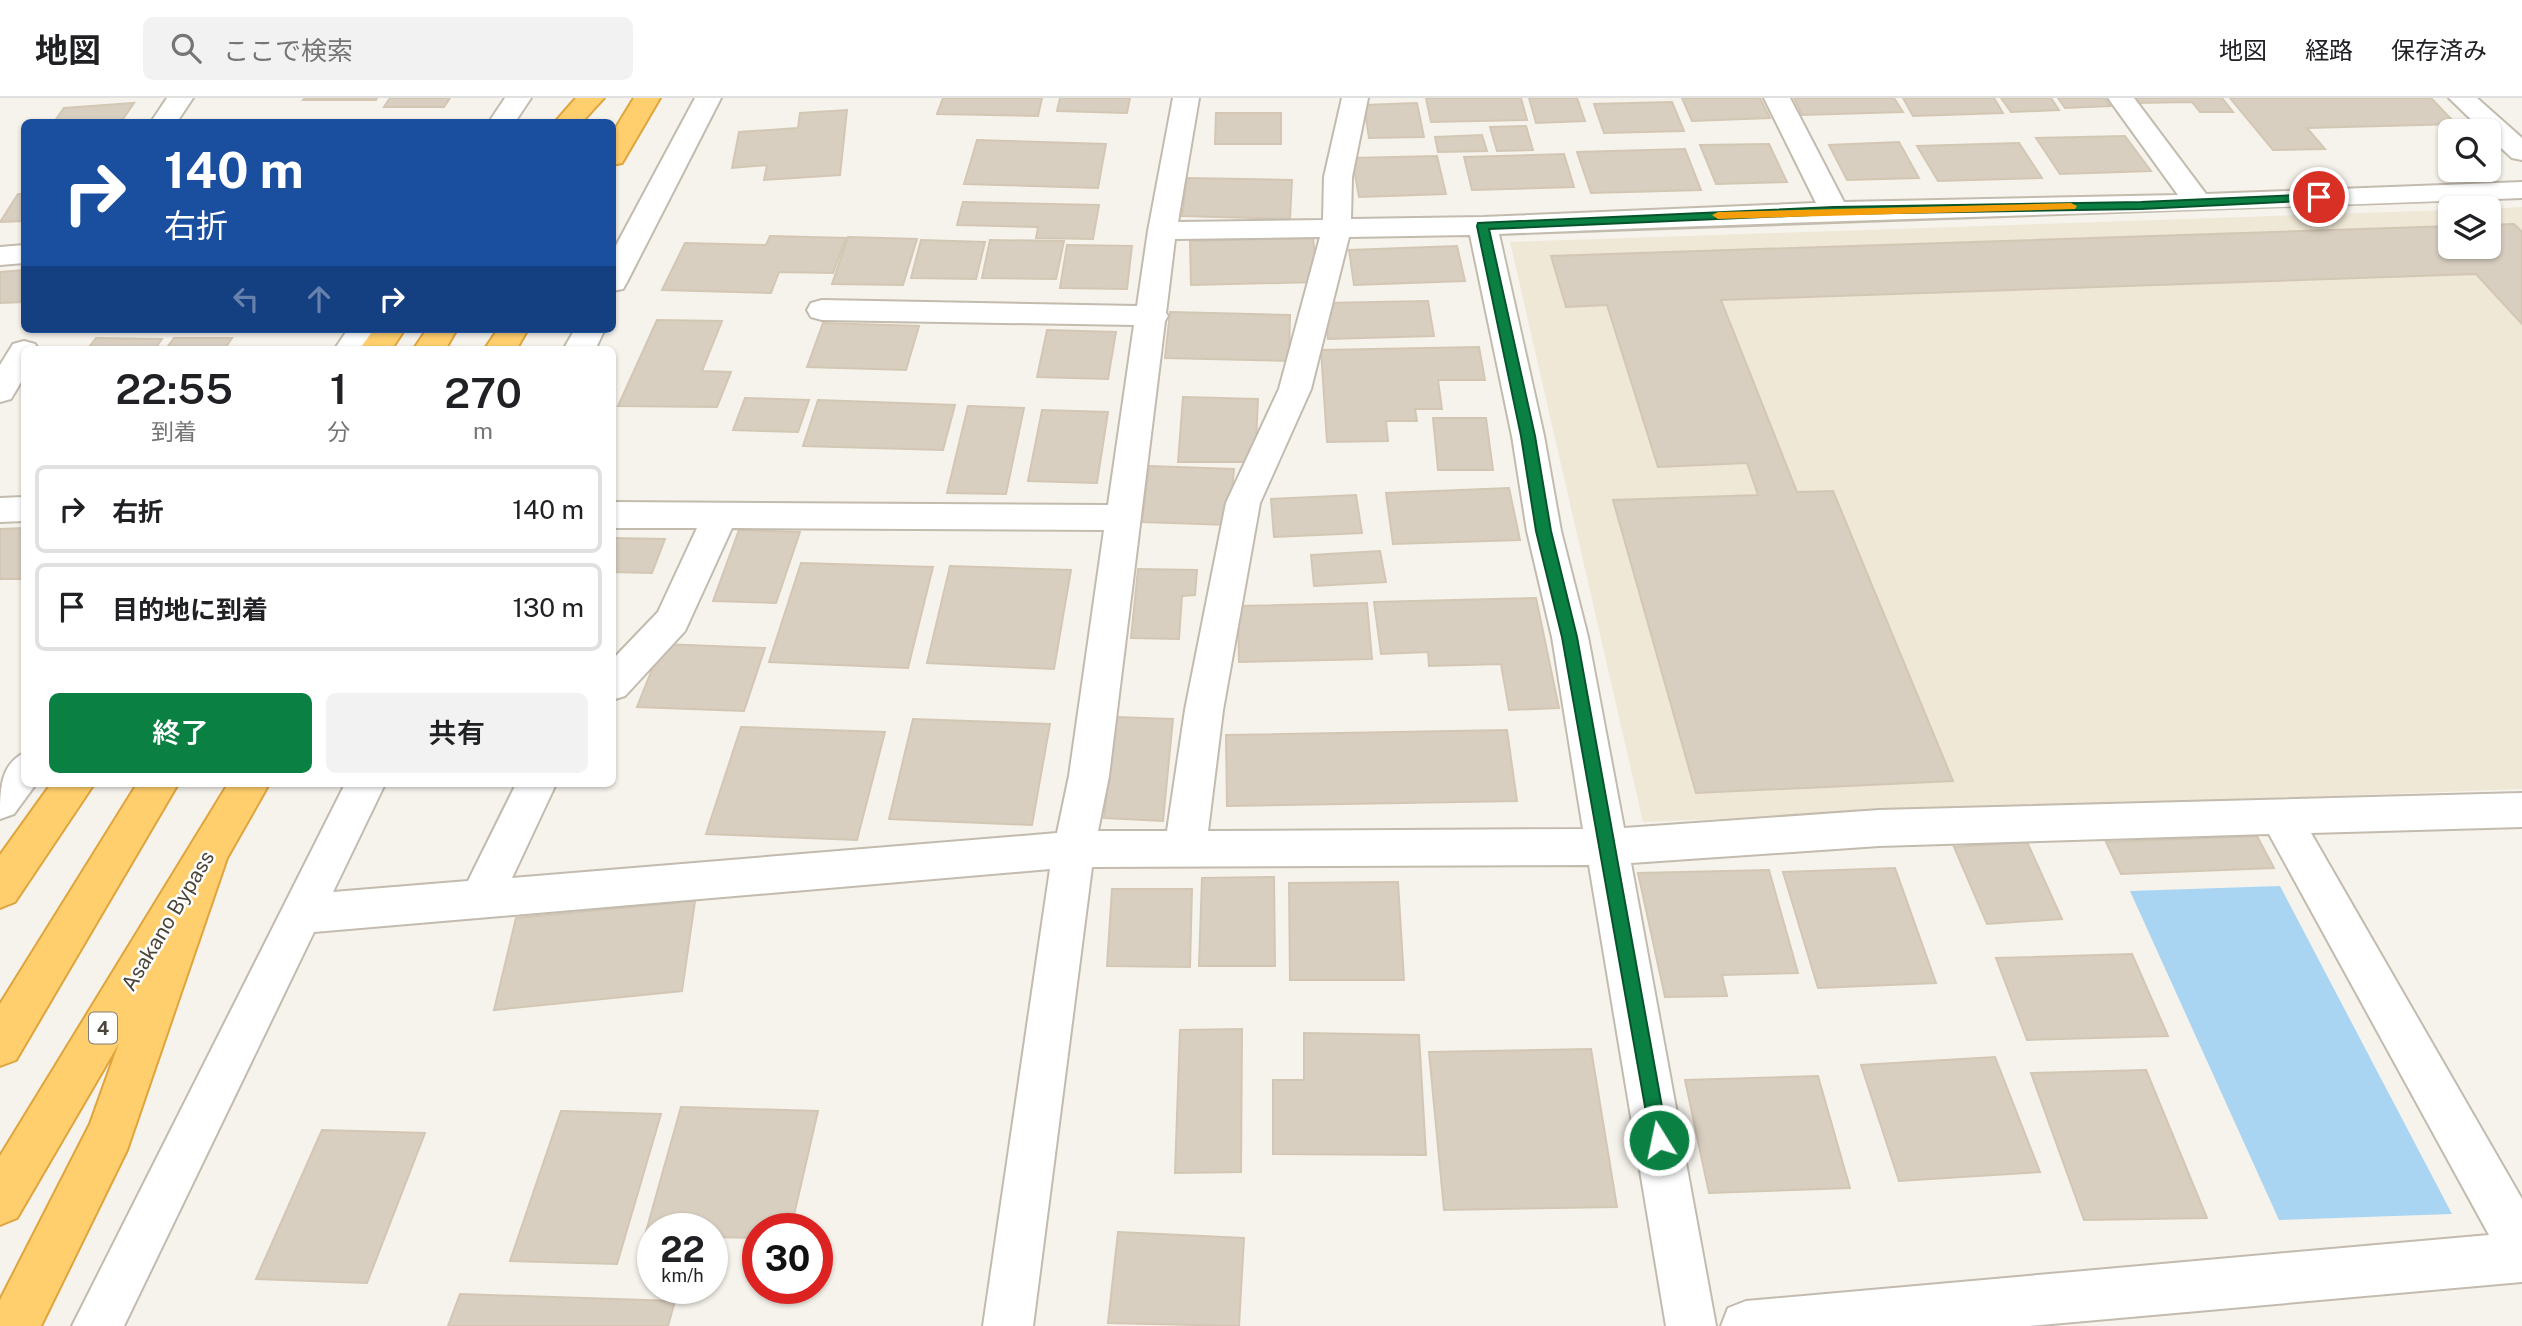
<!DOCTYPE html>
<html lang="ja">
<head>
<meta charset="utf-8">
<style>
  :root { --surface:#fff; --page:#f2f2f2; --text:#202124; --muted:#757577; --line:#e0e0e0; --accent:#0b8043 }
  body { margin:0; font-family:"Public Sans","Noto Sans JP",sans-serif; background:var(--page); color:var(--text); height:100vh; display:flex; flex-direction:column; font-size:26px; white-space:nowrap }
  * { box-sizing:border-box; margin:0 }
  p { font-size:23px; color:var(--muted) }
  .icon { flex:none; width:38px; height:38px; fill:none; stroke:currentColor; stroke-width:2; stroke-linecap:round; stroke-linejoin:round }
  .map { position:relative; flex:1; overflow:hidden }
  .details { position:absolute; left:21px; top:248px; width:595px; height:441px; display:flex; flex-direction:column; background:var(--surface); border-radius:10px; box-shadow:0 2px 5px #0004 }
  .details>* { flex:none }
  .hud { position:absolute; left:21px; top:21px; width:595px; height:214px; border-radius:10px; box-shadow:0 2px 5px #0004; background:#1a4fa0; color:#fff; overflow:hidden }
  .buttons { position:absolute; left:2438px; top:21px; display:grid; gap:14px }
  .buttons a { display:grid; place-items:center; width:63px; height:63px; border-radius:10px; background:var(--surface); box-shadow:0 2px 5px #0004; font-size:35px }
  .speed { position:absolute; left:637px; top:1115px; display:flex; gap:14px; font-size:35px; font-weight:700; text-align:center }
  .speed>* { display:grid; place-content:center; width:91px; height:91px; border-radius:50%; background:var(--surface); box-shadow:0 2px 5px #0004; line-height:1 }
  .speed small { font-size:18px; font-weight:400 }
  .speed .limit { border:10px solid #d22; background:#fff; color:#111 }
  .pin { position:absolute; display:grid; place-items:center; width:60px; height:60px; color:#fff; margin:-30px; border:4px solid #fff; border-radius:50%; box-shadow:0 2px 7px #0007 }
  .me { position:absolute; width:77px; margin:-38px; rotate:350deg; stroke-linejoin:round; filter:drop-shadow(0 0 5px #0008) }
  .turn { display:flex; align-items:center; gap:24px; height:147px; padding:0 28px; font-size:32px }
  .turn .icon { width:91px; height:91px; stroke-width:2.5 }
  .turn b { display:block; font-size:49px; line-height:60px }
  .lanes { display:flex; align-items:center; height:66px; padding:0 28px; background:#0003; justify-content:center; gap:35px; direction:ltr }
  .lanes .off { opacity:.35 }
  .eta { display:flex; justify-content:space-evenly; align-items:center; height:119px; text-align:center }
  .eta b { font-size:42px; font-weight:600; line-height:49px }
  .primary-button { display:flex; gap:14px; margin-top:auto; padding:14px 28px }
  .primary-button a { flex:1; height:80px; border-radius:10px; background:var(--accent); color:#fff; font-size:28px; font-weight:600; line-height:80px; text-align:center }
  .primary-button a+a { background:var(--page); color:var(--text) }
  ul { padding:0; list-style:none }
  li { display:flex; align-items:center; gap:21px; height:88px; margin:0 14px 10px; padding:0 14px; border:4px solid var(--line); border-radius:10px }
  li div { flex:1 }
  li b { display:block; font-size:26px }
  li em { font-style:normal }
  header { display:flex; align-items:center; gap:42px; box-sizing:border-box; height:98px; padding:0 35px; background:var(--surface); border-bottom:2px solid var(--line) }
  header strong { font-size:33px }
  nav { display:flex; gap:38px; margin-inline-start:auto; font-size:24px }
  .search { width:490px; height:63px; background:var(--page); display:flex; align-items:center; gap:18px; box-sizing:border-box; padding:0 24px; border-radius:10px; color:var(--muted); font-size:26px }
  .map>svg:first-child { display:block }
  .education { fill:#efe8d6 }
  .water { fill:#a9d4f2 }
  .building { fill:#d8cfc1; stroke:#d3c7b4; stroke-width:2 }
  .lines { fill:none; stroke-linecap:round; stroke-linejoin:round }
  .street-casing { stroke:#c2bbae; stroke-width:4 }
  .highway-casing { stroke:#e0a43c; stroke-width:4 }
  .street { fill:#fff; fill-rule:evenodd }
  .highway { fill:#ffcf6e; fill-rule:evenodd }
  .route { fill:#0b8043; stroke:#07532c; stroke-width:2 }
  .slow { fill:#f59e0b }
  .labels { text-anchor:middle; stroke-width:5; stroke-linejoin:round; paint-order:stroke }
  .shield { fill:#fff; stroke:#817c74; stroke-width:2 }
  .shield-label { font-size:19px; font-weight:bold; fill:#4b4439 }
  .street-label { font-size:21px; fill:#4b4439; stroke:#fff }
</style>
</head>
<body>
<header>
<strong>地図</strong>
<div class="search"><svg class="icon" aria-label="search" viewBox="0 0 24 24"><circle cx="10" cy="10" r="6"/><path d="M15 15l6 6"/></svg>ここで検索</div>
<nav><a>地図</a><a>経路</a><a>保存済み</a></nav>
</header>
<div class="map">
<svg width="2522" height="1228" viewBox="0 0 2522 1228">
  <rect width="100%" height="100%" fill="#f6f3ec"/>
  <polygon class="education" points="2522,109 2522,691 1643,724 1510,144 2450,112 2450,149 2488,149 2489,111"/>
  <polygon class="water" points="2280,788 2452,1116 2279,1122 2130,793"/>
  <g class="building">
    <polygon points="305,0 377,0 376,2 303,2"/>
    <polygon points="390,0 450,0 444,9 384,9"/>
    <polygon points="943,0 1042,0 1038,18 937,16"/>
    <polygon points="1060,0 1130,0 1127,15 1057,13"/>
    <polygon points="1426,0 1521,0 1527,22 1431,24"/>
    <polygon points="1529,0 1577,0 1585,23 1536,25"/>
    <polygon points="1682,0 1760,0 1770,20 1692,23"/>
    <polygon points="1794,0 1894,0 1903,14 1802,17"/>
    <polygon points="1903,0 1994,0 2003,15 1913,18"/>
    <polygon points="2001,0 2051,0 2059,12 2011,14"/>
    <polygon points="2058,0 2104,0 2110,8 2065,10"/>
    <polygon points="2133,0 2222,0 2233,14 2200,14 2192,4 2136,5"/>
    <polygon points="2230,0 2431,0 2456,26 2307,30 2325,51 2273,52"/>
    <polygon points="1672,4 1684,33 1604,35 1594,6"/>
    <polygon points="134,5 121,24 54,24 64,10"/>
    <polygon points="1417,5 1424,39 1369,40 1364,7"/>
    <polygon points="847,12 840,77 764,82 767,67 732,70 739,34 798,30 800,15"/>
    <polygon points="1216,15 1281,15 1281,46 1215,46"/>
    <polygon points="1526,28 1533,52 1497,53 1490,29"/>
    <polygon points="1482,37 1487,53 1438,54 1435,39"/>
    <polygon points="2125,38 2151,73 2060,76 2036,40"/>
    <polygon points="977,42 1106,46 1098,90 964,86"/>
    <polygon points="1899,44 1919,80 1847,82 1829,47"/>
    <polygon points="2019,45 2042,80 1938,83 1917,48"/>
    <polygon points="1769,46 1787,84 1716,86 1700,47"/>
    <polygon points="1685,51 1701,92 1591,95 1577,54"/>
    <polygon points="1564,56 1574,89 1472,92 1464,59"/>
    <polygon points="1437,58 1446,96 1359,99 1352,60"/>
    <polygon points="1187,80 1292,82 1290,121 1182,118"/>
    <polygon points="18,96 24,96 24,123 0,124"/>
    <polygon points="963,104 1099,107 1093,141 1036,140 1038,129 957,127"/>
    <polygon points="2514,126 2522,134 2522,226 2476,176 1721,202 1797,394 1833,393 1953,683 1696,695 1613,402 1758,397 1747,365 1658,369 1607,207 1566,209 1551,158 2450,128 2450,149 2488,149 2488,127"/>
    <polygon points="770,138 846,140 833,175 779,174 771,195 662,192 685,145 766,147"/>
    <polygon points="848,139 917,141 903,187 832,186"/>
    <polygon points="1313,140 1318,184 1191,187 1190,143"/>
    <polygon points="921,142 985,144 976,181 911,180"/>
    <polygon points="990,142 1064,143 1056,181 982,180"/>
    <polygon points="1067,147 1132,148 1127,191 1060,190"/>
    <polygon points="1457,148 1465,183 1354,187 1349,152"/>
    <polygon points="24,172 24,204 0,205 0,174"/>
    <polygon points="1428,203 1434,238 1328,241 1324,205"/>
    <polygon points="1170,214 1290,217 1289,263 1165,260"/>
    <polygon points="657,222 722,223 702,273 731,274 717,309 618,308"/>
    <polygon points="823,225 919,228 906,272 807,269"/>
    <polygon points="1047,232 1116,234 1108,281 1037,279"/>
    <polygon points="96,240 162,241 154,252 87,252"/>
    <polygon points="174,240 232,240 224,252 165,252"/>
    <polygon points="1479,249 1485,282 1438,282 1442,311 1415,311 1417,323 1386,323 1388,343 1327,344 1321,252"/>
    <polygon points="1183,299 1258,301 1255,364 1178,364"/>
    <polygon points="745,300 809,302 798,334 733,332"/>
    <polygon points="818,302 955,307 943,352 803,348"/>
    <polygon points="968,308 1024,310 1006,396 947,395"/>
    <polygon points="1042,312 1108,314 1097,385 1028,383"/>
    <polygon points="1433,320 1486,320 1493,372 1438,372"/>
    <polygon points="1149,368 1234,371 1229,427 1142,424"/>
    <polygon points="1509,390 1520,442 1393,446 1386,395"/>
    <polygon points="1356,397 1362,435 1274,439 1271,401"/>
    <polygon points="24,430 24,481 0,481 0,431"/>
    <polygon points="739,432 800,434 776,505 713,503"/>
    <polygon points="612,440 665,441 652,475 612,474"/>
    <polygon points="1380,453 1386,484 1314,488 1311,457"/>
    <polygon points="801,465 933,469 908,570 769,564"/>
    <polygon points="950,468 1071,472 1054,571 927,565"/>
    <polygon points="1138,471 1197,472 1195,497 1182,498 1179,541 1131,540"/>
    <polygon points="1536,500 1559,610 1509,612 1501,566 1429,568 1428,554 1381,556 1374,504"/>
    <polygon points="1367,505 1372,561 1239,564 1238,508"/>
    <polygon points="662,546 765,550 744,613 637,609"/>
    <polygon points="1116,619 1173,621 1163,723 1104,720"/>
    <polygon points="913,621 1050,626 1032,727 889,721"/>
    <polygon points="741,629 885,634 857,742 706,736"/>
    <polygon points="1507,632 1517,703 1227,708 1226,637"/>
    <polygon points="2257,738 2274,770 2121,776 2106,744"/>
    <polygon points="2027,744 2062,821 1987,826 1954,749"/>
    <polygon points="1895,770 1936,885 1818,890 1783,774"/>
    <polygon points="1769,772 1798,875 1722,877 1727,898 1665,899 1638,775"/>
    <polygon points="1274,779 1275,868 1199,868 1202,780"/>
    <polygon points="1398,784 1404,882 1290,882 1289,785"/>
    <polygon points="1112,791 1192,791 1190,869 1107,868"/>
    <polygon points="695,803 682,893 494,912 516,820"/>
    <polygon points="2132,856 2168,938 2027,942 1996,860"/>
    <polygon points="1242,931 1241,1074 1175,1075 1180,932"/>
    <polygon points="1304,935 1419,937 1426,1057 1273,1056 1273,982 1304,982"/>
    <polygon points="1591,951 1617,1109 1444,1112 1429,954"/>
    <polygon points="1995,959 2040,1074 1899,1083 1861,967"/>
    <polygon points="2146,972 2207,1120 2084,1122 2031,975"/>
    <polygon points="1818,978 1850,1090 1709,1095 1685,982"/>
    <polygon points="681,1009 818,1013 791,1130 758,1130 758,1140 712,1139 712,1130 653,1130 653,1137 645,1137"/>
    <polygon points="561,1013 661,1016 617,1166 510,1163"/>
    <polygon points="322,1032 425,1035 367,1185 256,1181"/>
    <polygon points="1118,1134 1244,1140 1239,1228 1108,1225"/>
    <polygon points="460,1196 675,1203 668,1228 448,1228"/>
  </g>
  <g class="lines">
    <g class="street-casing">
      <g id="street">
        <polygon points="167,0 193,0 177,24 151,24"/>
        <polygon points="505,0 531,0 515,24 489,24"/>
        <polygon points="695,0 721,0 627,184 623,191 612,193 612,155"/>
        <path d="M1173 0H1199L1178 124 1323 122 1324 79 1342 0H1368L1352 79 1351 121 1483 119 1816 105 1764 0H1790L1844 104 2178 97 2108 0H2134L2206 96 2522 84V100C2181 114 1840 121 1499 136L1544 338 1561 433 1588 539 1624 730 1879 712 2522 695V729L2311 735 2522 1101V1184L2029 1228H1721L1728 1210 1746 1203 2489 1137 2269 736 1879 748 1631 765 1716 1228H1666L1589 767 1092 769 1033 1228H983L1050 771 314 834 124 1228H72L345 686H385L333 794 468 783 516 686H556L512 780 1057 735 1069 678 1104 432 732 430 685 533 625 598 612 602V562L658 514 697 430H612V404L1108 407 1134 227 822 222 811 219 807 212 811 205 822 202 1137 208 1148 133ZM1470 137 1512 338 1527 433 1552 539 1583 731 1208 733 1223 612 1260 405 1311 291 1349 139ZM1320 139 1279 291 1226 405 1185 612 1167 733H1098L1109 678 1165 223 1168 218 1166 215 1175 141Z"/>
        <polygon points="2449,0 2477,0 2522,40 2522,62 2512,60 2488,38 2488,33 2483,33"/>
        <polygon points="24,147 24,165 0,167 0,149"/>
        <polygon points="348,231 379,231 366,252 334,252"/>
        <polygon points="575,231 605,231 595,252 563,252"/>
        <polygon points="24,243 35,246 39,252 24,252 24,279 11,301 0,304 0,267 13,246"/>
        <polygon points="24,399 24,423 0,424 0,400"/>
        <path d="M24 655V686H36L14 716 0 721C0 692 0 667 24 655Z"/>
      </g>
    </g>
    <g class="highway-casing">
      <g id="highway">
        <polygon points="576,0 604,0 582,24 555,24"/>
        <polygon points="634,0 660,0 622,65 612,67 612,36"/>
        <polygon points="374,231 405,231 391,252 359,252"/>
        <polygon points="427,231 457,231 445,252 413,252"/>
        <polygon points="498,231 528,231 516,252 484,252"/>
        <polygon points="51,686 94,686 15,804 0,810 0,757"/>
        <polygon points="137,686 178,686 16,962 0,968 0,906"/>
        <polygon points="228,686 269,686 227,760 127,1052 41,1228 0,1228 0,1202 90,1026 119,945 17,1120 0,1127 0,1058"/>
      </g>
    </g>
    <use href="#street" class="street"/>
    <use href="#highway" class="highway"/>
  </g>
  <polygon class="route" points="2319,96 2325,99 2323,102 2141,111 1834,116 1489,131 1535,338 1551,433 1577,539 1668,1042 1666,1048 1659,1051 1652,1048 1562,539 1536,433 1521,338 1477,128 1478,125 1834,109 2141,104"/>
  <polygon class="slow" points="2071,105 2077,108 2075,111 1718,121 1712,117 1718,114"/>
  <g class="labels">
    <rect class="shield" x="89" y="914.5" width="28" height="31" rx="5"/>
    <g class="shield-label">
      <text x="103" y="937">4</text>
    </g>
    <g class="street-label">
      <text transform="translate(168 823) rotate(-59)" y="7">Asakano Bypass</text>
    </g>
  </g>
</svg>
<div class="buttons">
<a><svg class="icon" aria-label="search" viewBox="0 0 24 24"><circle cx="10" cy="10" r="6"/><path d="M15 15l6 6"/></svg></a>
<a><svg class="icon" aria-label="layers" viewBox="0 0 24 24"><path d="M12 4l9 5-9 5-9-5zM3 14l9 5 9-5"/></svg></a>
</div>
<div class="speed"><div>22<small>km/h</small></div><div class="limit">30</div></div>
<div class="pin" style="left:2319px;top:99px;background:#d93025"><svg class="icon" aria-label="arrive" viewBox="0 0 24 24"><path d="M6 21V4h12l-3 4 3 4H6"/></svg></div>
<svg class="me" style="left:1659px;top:1042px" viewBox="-20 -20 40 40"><circle r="17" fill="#0b8043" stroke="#fff" stroke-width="3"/><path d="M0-11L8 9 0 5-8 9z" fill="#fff"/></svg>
<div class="hud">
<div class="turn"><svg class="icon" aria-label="right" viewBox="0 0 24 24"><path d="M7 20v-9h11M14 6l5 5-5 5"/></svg><div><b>140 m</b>右折</div></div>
<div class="lanes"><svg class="icon off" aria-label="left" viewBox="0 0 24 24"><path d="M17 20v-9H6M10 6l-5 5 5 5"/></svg><svg class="icon off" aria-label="ahead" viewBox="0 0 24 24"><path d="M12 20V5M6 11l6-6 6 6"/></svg><svg class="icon" aria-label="right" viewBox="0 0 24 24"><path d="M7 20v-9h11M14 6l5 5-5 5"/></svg></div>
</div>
<section class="details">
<div class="eta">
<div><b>22:55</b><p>到着</p></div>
<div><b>1</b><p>分</p></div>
<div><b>270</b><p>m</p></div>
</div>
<ul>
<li><svg class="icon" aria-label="right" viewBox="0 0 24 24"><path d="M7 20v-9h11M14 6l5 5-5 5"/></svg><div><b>右折</b></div><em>140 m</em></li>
<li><svg class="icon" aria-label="arrive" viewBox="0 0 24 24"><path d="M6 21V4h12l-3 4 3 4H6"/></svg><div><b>目的地に到着</b></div><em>130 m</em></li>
</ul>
<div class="primary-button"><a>終了</a><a>共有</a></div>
</section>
</div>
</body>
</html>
